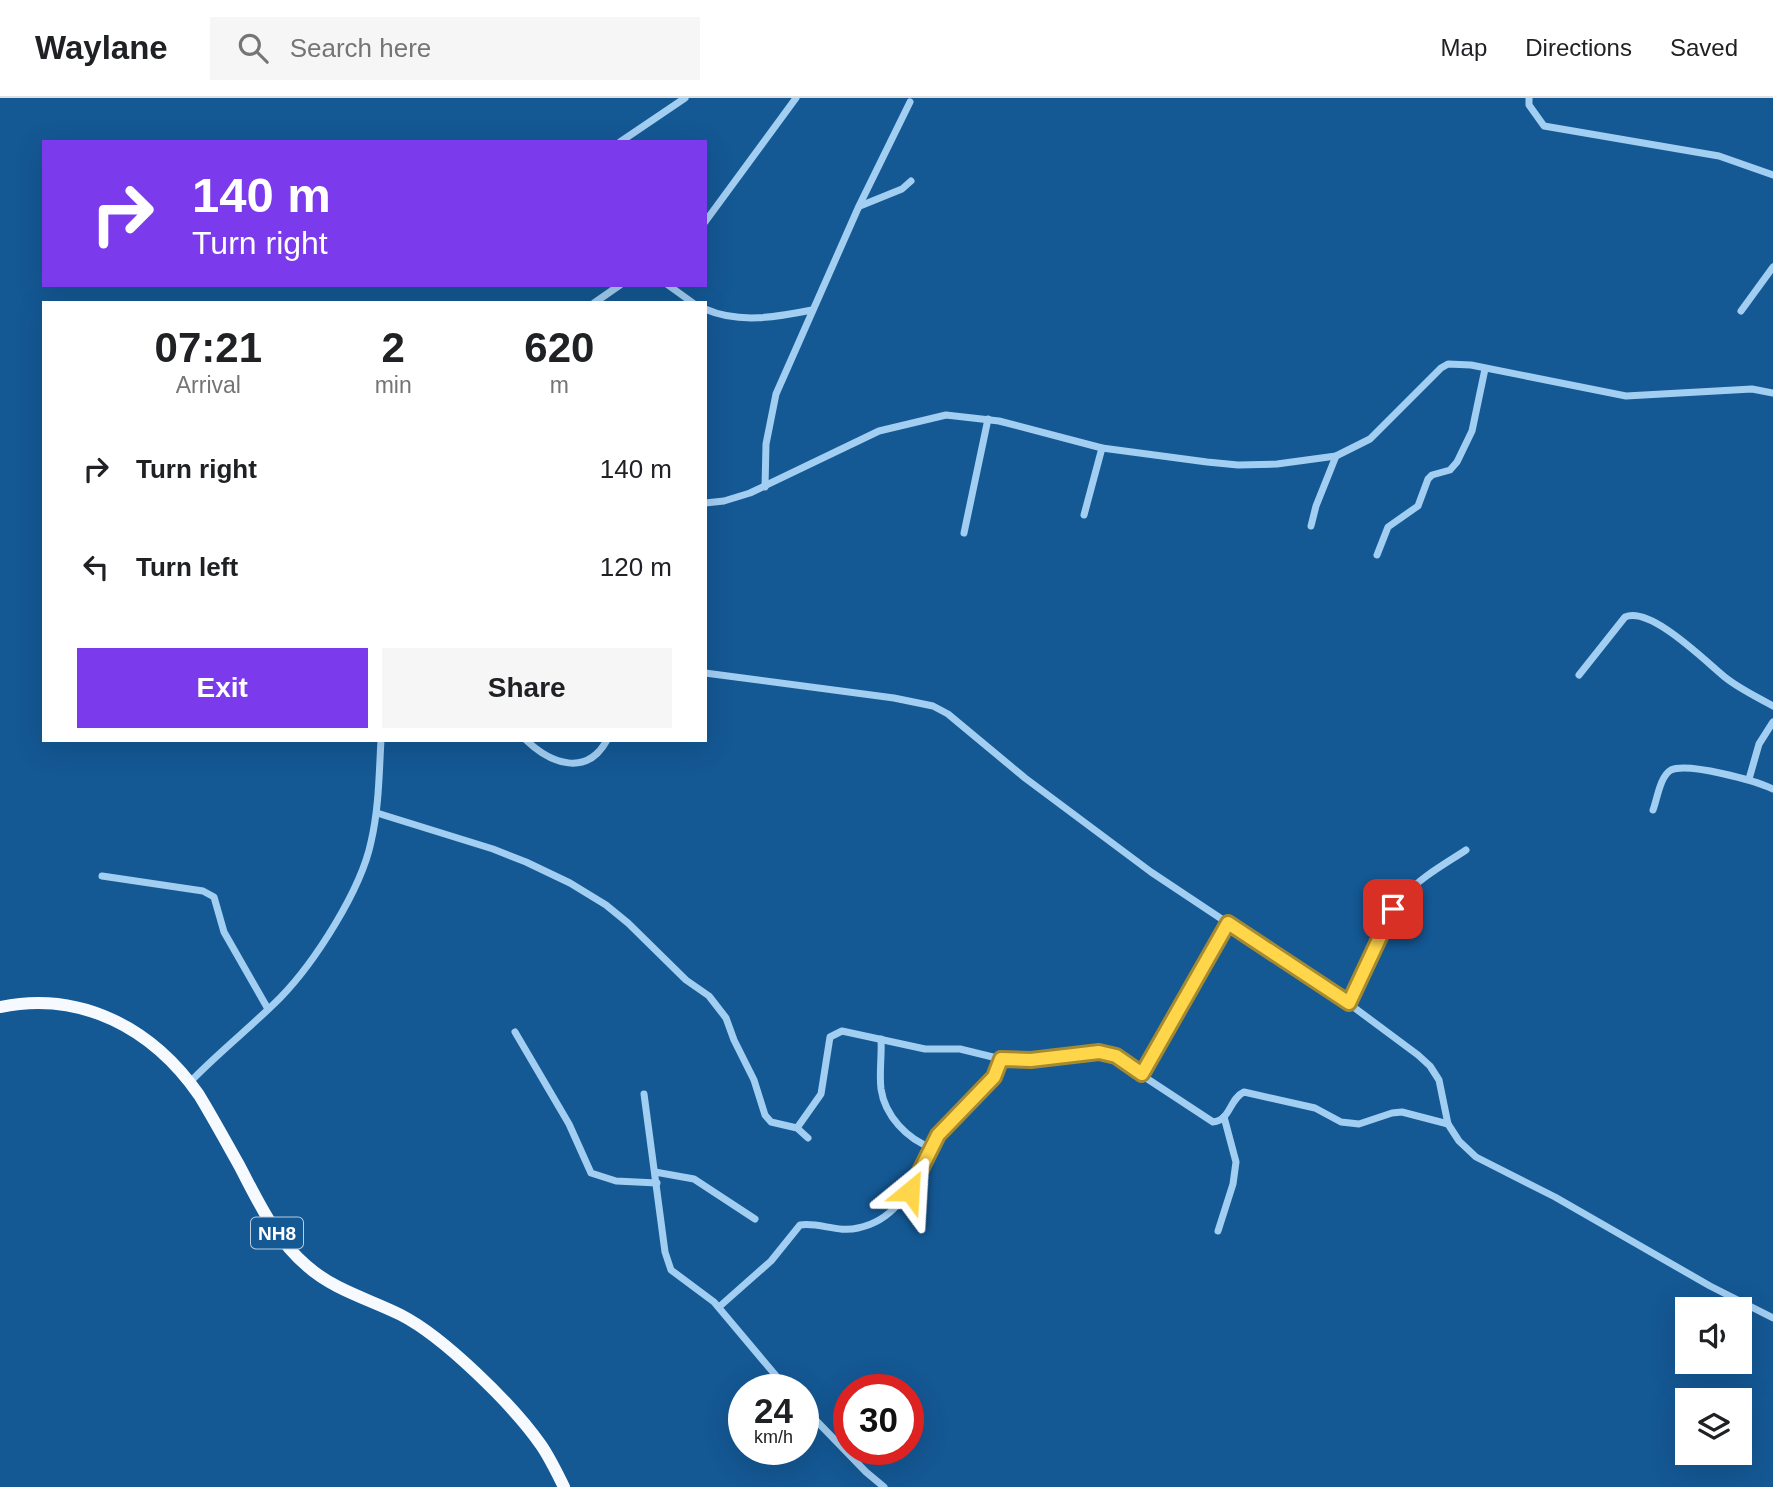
<!DOCTYPE html>
<html lang="en">
<head>
<meta charset="utf-8">
<style>
  :root { --surface:#fff; --page:#f6f6f6; --text:#202124; --muted:#757577; --line:#e0e0e0; --accent:#7c3aed }
  body { margin:0; font-family:Arial,sans-serif; background:var(--page); color:var(--text); height:100vh; display:flex; flex-direction:column; font-size:26px; white-space:nowrap }
  * { box-sizing:border-box; margin:0 }
  p { font-size:23px; color:var(--muted) }
  .icon { flex:none; width:38px; height:38px; fill:none; stroke:currentColor; stroke-width:2; stroke-linecap:round; stroke-linejoin:round }
  .map { position:relative; flex:1; overflow:hidden }
  .panel { position:absolute; left:42px; top:203px; width:665px; height:441px; display:flex; flex-direction:column; background:var(--surface); border-radius:0px; box-shadow:0 7px 28px #0002 }
  .panel>* { flex:none }
  .banner { position:absolute; left:42px; top:42px; width:665px; height:147px; border-radius:0px; box-shadow:0 7px 28px #0002; background:#7c3aed; color:#fff; overflow:hidden }
  .controls { position:absolute; left:1675px; top:1199px; display:grid; gap:14px }
  .controls a { display:grid; place-items:center; width:77px; height:77px; border-radius:0px; background:var(--surface); box-shadow:0 7px 28px #0002; font-size:35px }
  .speed { position:absolute; left:728px; top:1276px; display:flex; gap:14px; font-size:35px; font-weight:700; text-align:center }
  .speed>* { display:grid; place-content:center; width:91px; height:91px; border-radius:50%; background:var(--surface); box-shadow:0 7px 28px #0002; line-height:1 }
  .speed small { font-size:18px; font-weight:400 }
  .speed .limit { border:10px solid #d22; background:#fff; color:#111 }
  .pin { position:absolute; display:grid; place-items:center; width:60px; height:60px; color:#fff; margin:-30px; border-radius:14px; box-shadow:0 4px 10px #0006 }
  .me { position:absolute; width:77px; margin:-38px; rotate:27deg; stroke-linejoin:round; filter:drop-shadow(0 0 5px #0008) }
  .turn { display:flex; align-items:center; gap:24px; height:147px; padding:0 35px; font-size:32px }
  .turn .icon { width:91px; height:91px; stroke-width:2.5 }
  .turn b { display:block; font-size:49px; line-height:60px }
  .eta { display:flex; justify-content:space-evenly; align-items:center; height:119px; text-align:center }
  .eta b { font-size:42px; font-weight:700; line-height:49px }
  .action { display:flex; gap:14px; margin-top:auto; padding:14px 35px }
  .action a { flex:1; height:80px; border-radius:0px; background:var(--accent); color:#fff; font-size:28px; font-weight:700; line-height:80px; text-align:center }
  .action a+a { background:var(--page); color:var(--text) }
  ul { padding:0; list-style:none }
  li { display:flex; align-items:center; gap:21px; height:98px; padding:0 35px }
  li div { flex:1 }
  li b { display:block; font-size:26px }
  li em { font-style:normal }
  header { display:flex; align-items:center; gap:42px; box-sizing:border-box; height:98px; padding:0 35px; background:var(--surface); border-bottom:2px solid var(--line) }
  header strong { font-size:33px }
  nav { display:flex; gap:38px; margin-inline-start:auto; font-size:24px }
  .search { width:490px; height:63px; background:var(--page); display:flex; align-items:center; gap:18px; box-sizing:border-box; padding:0 24px; border-radius:0px; color:var(--muted); font-size:26px }
  .map>svg:first-child { display:block }
  .lines { fill:none; stroke-linecap:round; stroke-linejoin:round }
  .minor { stroke:#a2cef2; stroke-width:7 }
  .trunk { stroke:#f6faff; stroke-width:12 }
  .route-casing { stroke:#a68a30; stroke-width:18 }
  .route { stroke:#ffd54a; stroke-width:12 }
  .labels { text-anchor:middle; stroke-width:7; stroke-linejoin:round; paint-order:stroke }
  .shield { fill:#145894; stroke:#b8cddf; stroke-width:2 }
  .shield-label { font-size:19px; font-weight:bold; fill:#fff }
</style>
</head>
<body>
<header>
<strong>Waylane</strong>
<div class="search"><svg class="icon" aria-label="search" viewBox="0 0 24 24"><circle cx="10" cy="10" r="6"/><path d="M15 15l6 6"/></svg>Search here</div>
<nav><a>Map</a><a>Directions</a><a>Saved</a></nav>
</header>
<div class="map">
<svg width="1773" height="1389" viewBox="0 0 1773 1389">
  <rect width="100%" height="100%" fill="#145894"/>
  <g class="lines">
    <g class="minor">
      <polyline points="1529,0 1529,7 1544,28 1719,58 1773,77"/>
      <polyline points="620,44 685,0"/>
      <polyline points="860,108 902,91 911,83"/>
      <polyline points="705,124 796,0"/>
      <polyline points="668,187 693,205"/>
      <polyline points="594,205 620,187"/>
      <path d="M705 211C739 226 777 219 812 212"/>
      <polyline points="1741,213 1773,169"/>
      <polyline points="765,389 766,346 776,296 859,108 910,4"/>
      <polyline points="705,405 724,403 750,395 879,333 946,317 999,323 1102,350 1207,364 1238,367 1277,366 1336,358 1370,341 1441,270 1448,266 1471,267 1626,298 1752,291 1773,295"/>
      <polyline points="1084,417 1102,350"/>
      <polyline points="1311,428 1316,408 1336,358"/>
      <polyline points="964,435 988,321"/>
      <polyline points="1377,457 1388,429 1418,408 1428,381 1432,377 1450,372 1457,364 1472,333 1485,271"/>
      <polyline points="705,575 894,600 933,608 948,616 1025,680 1151,774 1348,905 1418,957 1430,968 1439,982 1448,1026 1459,1043 1476,1059 1555,1099 1710,1188 1773,1220"/>
      <path d="M1579 577 1625 519C1651 508 1706 564 1726 580 1740 591 1757 599 1773 608"/>
      <path d="M526 642C551 666 587 679 607 642"/>
      <polyline points="1749,681 1759,646 1773,624"/>
      <path d="M1653 712C1657 702 1660 678 1671 672 1688 664 1756 683 1773 691"/>
      <polyline points="377,715 493,751 526,764 570,785 606,807 628,825 686,882 709,898 726,920 734,942 754,982 765,1017 771,1024 797,1030 808,1040"/>
      <polyline points="102,778 203,793 214,799 224,834 268,911"/>
      <path d="M1348 905C1365 870 1378 827 1404 798 1421 779 1445 766 1466 752"/>
      <polyline points="515,934 569,1026 591,1075 616,1083 657,1085"/>
      <path d="M881 941C882 958 879 974 881 991 885 1018 907 1041 932 1050"/>
      <polyline points="1142,976 1228,825"/>
      <path d="M190 984C219 954 251 929 280 900 315 864 361 792 371 744 379 710 379 676 381 642"/>
      <polyline points="644,996 665,1154 671,1172 714,1204 788,1292"/>
      <path d="M797 1030 821 996 830 939 842 933 925 951H960L1001 961 1031 962 1090 954 1108 955 1213 1024C1231 1022 1229 1001 1244 994L1315 1010 1341 1024 1359 1026 1392 1015 1402 1014 1448 1026"/>
      <polyline points="655,1074 694,1081 755,1121"/>
      <polyline points="1218,1133 1233,1086 1236,1064 1224,1019"/>
      <path d="M719 1209 771 1163 800 1127C819 1124 838 1135 858 1130 906 1120 915 1073 939 1037 953 1015 976 997 994 979L1000 970 1001 961"/>
      <polyline points="803,1309 866,1374 884,1389"/>
    </g>
    <path class="trunk" d="M0 909C82 892 153 931 199 997 213 1020 226 1044 239 1067 258 1103 275 1141 307 1168 334 1192 369 1201 401 1217 444 1239 513 1307 541 1347 550 1360 557 1375 564 1389"/>
  </g>
  <g class="lines">
    <g class="route-casing">
      <polyline id="route" points="910,1093 938,1037 994,979 1001,961 1031,962 1099,954 1116,958 1142,976 1228,825 1349,905 1393,811"/>
    </g>
    <use href="#route" class="route"/>
  </g>
  <g class="labels">
    <rect class="shield" x="251" y="1119.5" width="52" height="31" rx="5"/>
    <g class="shield-label">
      <text x="277" y="1142">NH8</text>
    </g>
  </g>
</svg>
<div class="controls">
<a><svg class="icon" aria-label="sound" viewBox="0 0 24 24"><path d="M4 9h4l5-4v14l-5-4H4zM17 9q2 3 0 6"/></svg></a>
<a><svg class="icon" aria-label="layers" viewBox="0 0 24 24"><path d="M12 4l9 5-9 5-9-5zM3 14l9 5 9-5"/></svg></a>
</div>
<div class="speed"><div>24<small>km/h</small></div><div class="limit">30</div></div>
<div class="pin" style="left:1393px;top:811px;background:#d93025"><svg class="icon" aria-label="arrive" viewBox="0 0 24 24"><path d="M6 21V4h12l-3 4 3 4H6"/></svg></div>
<svg class="me" style="left:910px;top:1093px" viewBox="-20 -20 40 40"><path d="M0-17L14 15 0 8-14 15z" fill="#ffd54a" stroke="#fff" stroke-width="4"/></svg>
<div class="banner">
<div class="turn"><svg class="icon" aria-label="right" viewBox="0 0 24 24"><path d="M7 20v-9h11M14 6l5 5-5 5"/></svg><div><b>140 m</b>Turn right</div></div>
</div>
<section class="panel">
<div class="eta">
<div><b>07:21</b><p>Arrival</p></div>
<div><b>2</b><p>min</p></div>
<div><b>620</b><p>m</p></div>
</div>
<ul>
<li><svg class="icon" aria-label="right" viewBox="0 0 24 24"><path d="M7 20v-9h11M14 6l5 5-5 5"/></svg><div><b>Turn right</b></div><em>140 m</em></li>
<li><svg class="icon" aria-label="left" viewBox="0 0 24 24"><path d="M17 20v-9H6M10 6l-5 5 5 5"/></svg><div><b>Turn left</b></div><em>120 m</em></li>
</ul>
<div class="action"><a>Exit</a><a>Share</a></div>
</section>
</div>
</body>
</html>
